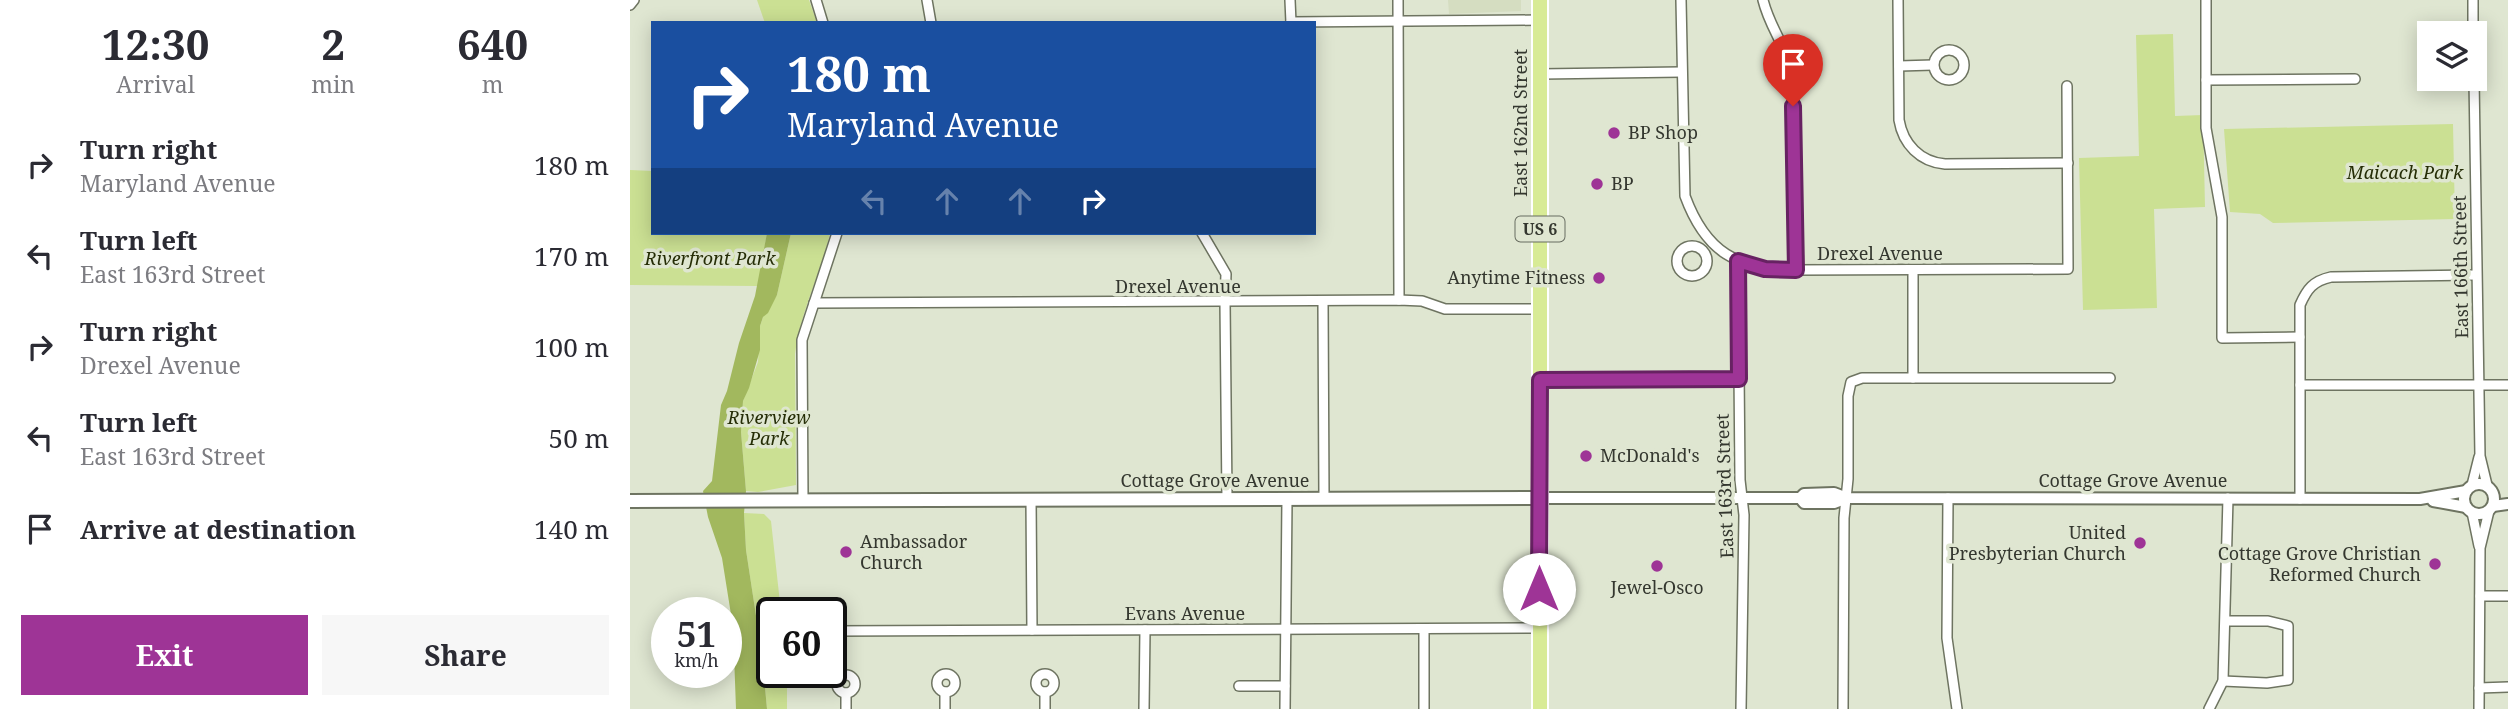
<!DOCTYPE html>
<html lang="en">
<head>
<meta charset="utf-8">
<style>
  :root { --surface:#fff; --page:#f7f7f7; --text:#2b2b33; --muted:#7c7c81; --accent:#9e3496 }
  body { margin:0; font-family:"Noto Serif",serif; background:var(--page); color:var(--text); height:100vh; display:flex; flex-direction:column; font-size:26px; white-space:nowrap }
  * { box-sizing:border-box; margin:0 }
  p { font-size:23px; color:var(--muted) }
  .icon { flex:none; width:38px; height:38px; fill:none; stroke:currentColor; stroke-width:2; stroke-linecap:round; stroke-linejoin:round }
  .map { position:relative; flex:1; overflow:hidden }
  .side { display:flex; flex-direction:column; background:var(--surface); width:630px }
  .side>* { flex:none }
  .guide { position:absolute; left:21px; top:21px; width:665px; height:214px; border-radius:0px; box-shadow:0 4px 18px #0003; background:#1a4fa0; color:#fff; overflow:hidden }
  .buttons { position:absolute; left:1787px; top:21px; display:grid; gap:14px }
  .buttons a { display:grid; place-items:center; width:70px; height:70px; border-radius:0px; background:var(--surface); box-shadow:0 4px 18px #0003; font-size:35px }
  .speed { position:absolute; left:21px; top:597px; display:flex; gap:14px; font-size:35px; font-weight:700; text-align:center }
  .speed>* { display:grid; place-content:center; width:91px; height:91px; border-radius:50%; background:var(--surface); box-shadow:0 4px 18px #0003; line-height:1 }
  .speed small { font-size:18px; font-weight:400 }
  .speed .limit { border:4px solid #111; border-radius:10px; background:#fff; color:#111 }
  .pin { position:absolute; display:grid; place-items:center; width:60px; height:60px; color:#fff; margin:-72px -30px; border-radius:50% 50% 50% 0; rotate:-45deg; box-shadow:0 0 7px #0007 }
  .pin .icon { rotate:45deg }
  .me { position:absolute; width:77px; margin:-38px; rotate:0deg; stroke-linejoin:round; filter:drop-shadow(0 0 5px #0008) }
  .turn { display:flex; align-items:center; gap:24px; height:147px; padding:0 21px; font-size:32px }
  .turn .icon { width:91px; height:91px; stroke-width:2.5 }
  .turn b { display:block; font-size:49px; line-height:60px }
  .lanes { display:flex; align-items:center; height:66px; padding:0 21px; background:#0003; justify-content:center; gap:35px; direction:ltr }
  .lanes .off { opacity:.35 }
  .eta { display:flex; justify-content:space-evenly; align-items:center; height:119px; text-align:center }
  .eta b { font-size:42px; font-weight:700; line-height:49px }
  .button { display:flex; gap:14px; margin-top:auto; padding:14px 21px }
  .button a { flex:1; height:80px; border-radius:0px; background:var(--accent); color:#fff; font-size:28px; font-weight:700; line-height:80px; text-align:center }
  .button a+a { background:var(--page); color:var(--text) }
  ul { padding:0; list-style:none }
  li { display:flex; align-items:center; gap:21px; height:91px; padding:0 21px }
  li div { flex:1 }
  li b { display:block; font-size:26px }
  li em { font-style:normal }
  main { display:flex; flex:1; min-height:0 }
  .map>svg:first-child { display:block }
  .built { fill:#d5ddc1 }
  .green { fill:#cbe093 }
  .water { fill:#a2b85e }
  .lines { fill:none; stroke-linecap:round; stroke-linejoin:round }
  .minor-casing { stroke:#6e7461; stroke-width:12 }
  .tertiary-casing { stroke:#6e7461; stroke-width:14 }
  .secondary-casing { stroke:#6e7461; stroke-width:16 }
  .primary-casing { stroke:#fff; stroke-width:18 }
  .minor { stroke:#fff; stroke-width:9 }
  .tertiary { stroke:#fff; stroke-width:10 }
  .secondary { stroke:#fff; stroke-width:12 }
  .primary { stroke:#d8eb96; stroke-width:14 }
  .route-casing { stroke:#672262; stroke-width:18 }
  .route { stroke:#9e3496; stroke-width:12 }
  .poi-dot { fill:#9e3496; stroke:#dfe6d1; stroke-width:2.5 }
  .labels { text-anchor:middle; stroke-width:7; stroke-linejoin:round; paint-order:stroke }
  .shield { fill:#dfe6d1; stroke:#676c60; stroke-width:2 }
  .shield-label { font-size:16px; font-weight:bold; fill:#34372f }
  .street-label { font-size:18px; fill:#34372f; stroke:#dfe6d1 }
  .poi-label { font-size:18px; fill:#34372f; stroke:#dfe6d1; text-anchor:start }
  .park-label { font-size:18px; font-style:italic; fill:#252d06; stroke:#dfe6d1 }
</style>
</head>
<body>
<main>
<section class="side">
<div class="eta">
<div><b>12:30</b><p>Arrival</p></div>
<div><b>2</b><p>min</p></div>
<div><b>640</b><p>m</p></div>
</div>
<ul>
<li><svg class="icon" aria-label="right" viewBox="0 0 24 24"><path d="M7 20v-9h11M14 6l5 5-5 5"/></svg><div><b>Turn right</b><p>Maryland Avenue</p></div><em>180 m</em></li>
<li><svg class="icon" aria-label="left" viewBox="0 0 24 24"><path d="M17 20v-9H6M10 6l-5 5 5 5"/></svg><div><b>Turn left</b><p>East 163rd Street</p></div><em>170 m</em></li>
<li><svg class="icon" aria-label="right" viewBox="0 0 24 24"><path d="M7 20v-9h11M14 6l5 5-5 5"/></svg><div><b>Turn right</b><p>Drexel Avenue</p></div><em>100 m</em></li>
<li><svg class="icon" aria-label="left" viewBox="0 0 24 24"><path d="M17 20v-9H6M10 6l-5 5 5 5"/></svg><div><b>Turn left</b><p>East 163rd Street</p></div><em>50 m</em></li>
<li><svg class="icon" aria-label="arrive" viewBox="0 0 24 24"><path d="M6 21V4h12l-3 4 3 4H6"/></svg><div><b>Arrive at destination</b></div><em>140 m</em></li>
</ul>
<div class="button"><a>Exit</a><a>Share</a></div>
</section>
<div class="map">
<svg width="1878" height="709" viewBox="0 0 1878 709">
  <rect width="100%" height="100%" fill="#dfe6d1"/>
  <polygon class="built" points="818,0 891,0 891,11 819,14"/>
  <g class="green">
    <polygon points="127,0 179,0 187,23 135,23"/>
    <polygon points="1543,34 1545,116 1573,115 1575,207 1524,209 1527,308 1453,310 1449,158 1509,156 1506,35"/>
    <polygon points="1823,124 1825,219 1643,223 1630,214 1600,212 1594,129"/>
    <polygon points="0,170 23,171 23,233 137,233 128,286 0,285"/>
    <path d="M161 233H200C191 274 170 312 165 354L166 485 128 492 116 491 111 432 113 401 128 362 130 326 133 317 147 295Z"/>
    <polygon points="114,513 134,514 141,521 151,612 142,612 142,672 157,672 157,709 137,709 132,655 116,550"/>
  </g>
  <polygon class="water" points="137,233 161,233 147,295 138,313 133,317 130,326 130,350 119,388 113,401 111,432 116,491 114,513 116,550 132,655 137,709 106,709 103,627 92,558 78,517 73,491 82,481 91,405 97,391 109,343 125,296"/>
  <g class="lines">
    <g class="minor-casing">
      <g id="minor">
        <polyline points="186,0 193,23"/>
        <polyline points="297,0 301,23"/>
        <polyline points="660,0 661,23"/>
        <polyline points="768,0 769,300"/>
        <path d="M1051 0 1055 196C1076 253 1107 269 1165 270L1438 269 1437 86"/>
        <path d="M1133 0C1140 29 1157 46 1163 78L1165 270"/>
        <path d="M1268 0 1269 120C1273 144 1290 162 1315 164L1438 163"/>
        <polyline points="1576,0 1576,128 1592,217 1592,338 1670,337"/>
        <polyline points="1843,0 1843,33"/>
        <polyline points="0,5 4,0"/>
        <polyline points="661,22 911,20"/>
        <circle cx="1319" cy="65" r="15"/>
        <polyline points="1269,66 1303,65"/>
        <polyline points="911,74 1051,72"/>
        <polyline points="1844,79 1850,456 1857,485"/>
        <polyline points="1576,80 1725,79"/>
        <polyline points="572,233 596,274 595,302 597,499"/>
        <circle cx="1062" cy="261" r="15"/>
        <polyline points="1108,261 1110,480 1114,515 1111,709"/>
        <polyline points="1283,270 1283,378"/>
        <polyline points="693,302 694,499"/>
        <polyline points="184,303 769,300 792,301 815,309 910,309"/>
        <polyline points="910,380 1109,379"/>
        <polyline points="1670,385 1878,385"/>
        <polyline points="1842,485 1849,457"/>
        <polyline points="1318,498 1317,638 1327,709"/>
        <polyline points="401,499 402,630"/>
        <path d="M1670 499V305C1677 289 1683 281 1701 277L1846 275"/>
        <polyline points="173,500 172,340 207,233"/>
        <polyline points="1842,512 1849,546"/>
        <polyline points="1850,596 1878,596"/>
        <polyline points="201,631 909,628"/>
        <circle cx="316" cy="683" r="9"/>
        <circle cx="415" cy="683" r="9"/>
        <circle cx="216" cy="684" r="9"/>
        <polyline points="1593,681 1637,683 1658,680 1658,626 1638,621 1596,621"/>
        <polyline points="609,686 655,686"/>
        <polyline points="1849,688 1878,687"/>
        <polyline points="216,693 216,709"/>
        <polyline points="315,709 315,692"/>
        <polyline points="415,709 415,692"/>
        <polyline points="514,709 515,630"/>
        <polyline points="655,709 657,499"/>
        <polyline points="794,709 794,629"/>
        <polyline points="1213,709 1214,518 1218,479 1218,396 1221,382 1232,378 1480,378"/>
        <polyline points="1579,709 1593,681 1598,498"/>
        <polyline points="1849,709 1850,548 1859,511"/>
      </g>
    </g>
    <g class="tertiary-casing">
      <g id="tertiary">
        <circle cx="1849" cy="499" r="15"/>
        <polyline points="909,498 1170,498 1174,494 1204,493 1217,498 1790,499 1836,491"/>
        <polyline points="1170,498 1174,503 1204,503 1217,498"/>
        <polyline points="1803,501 1836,507"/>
        <polyline points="1863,506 1878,504"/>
      </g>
    </g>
    <g class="secondary-casing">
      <polyline id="secondary" points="0,501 909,498"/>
    </g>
    <g class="primary-casing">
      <polyline id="primary" points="910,709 910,0"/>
    </g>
    <use href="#minor" class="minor"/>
    <use href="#tertiary" class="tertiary"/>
    <use href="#secondary" class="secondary"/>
    <use href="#primary" class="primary"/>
  </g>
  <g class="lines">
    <g class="route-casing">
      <polyline id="route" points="909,589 910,380 1109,379 1108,261 1135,269 1166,270 1163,106"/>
    </g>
    <use href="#route" class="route"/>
  </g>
  <g class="poi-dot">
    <circle cx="984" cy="133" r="7"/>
    <circle cx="967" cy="184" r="7"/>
    <circle cx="969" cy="278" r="7"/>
    <circle cx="956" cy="456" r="7"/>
    <circle cx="1510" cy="543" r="7"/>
    <circle cx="216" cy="552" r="7"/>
    <circle cx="1805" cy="564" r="7"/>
    <circle cx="1027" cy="566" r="7"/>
  </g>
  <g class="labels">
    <rect class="shield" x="885.5" y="216.5" width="49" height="25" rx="5"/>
    <g class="shield-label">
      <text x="910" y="235">US 6</text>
    </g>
    <g class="street-label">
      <text transform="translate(891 123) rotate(-90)" y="6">East 162nd Street</text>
      <text x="1250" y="260">Drexel Avenue</text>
      <text transform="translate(1831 267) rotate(-91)" y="6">East 166th Street</text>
      <text x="548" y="293">Drexel Avenue</text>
      <text x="585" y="487">Cottage Grove Avenue</text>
      <text x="1503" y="487">Cottage Grove Avenue</text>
      <text transform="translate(1095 486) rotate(-92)" y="6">East 163rd Street</text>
      <text x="555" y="620">Evans Avenue</text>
    </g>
    <g class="poi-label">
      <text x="998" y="139">BP Shop</text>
      <text x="981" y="190">BP</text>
      <text x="955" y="284" text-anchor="end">Anytime Fitness</text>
      <text x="970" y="462">McDonald's</text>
      <text x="1496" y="539" text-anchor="end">United<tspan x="1496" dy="21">Presbyterian Church</tspan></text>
      <text x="230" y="548">Ambassador<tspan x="230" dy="21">Church</tspan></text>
      <text x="1791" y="560" text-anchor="end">Cottage Grove Christian<tspan x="1791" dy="21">Reformed Church</tspan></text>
      <text x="1027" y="594" text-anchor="middle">Jewel-Osco</text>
    </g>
    <g class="park-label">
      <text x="1775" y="179">Maicach Park</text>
      <text x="80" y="265">Riverfront Park</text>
      <text x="139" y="424">Riverview<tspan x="139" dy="21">Park</tspan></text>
    </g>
  </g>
</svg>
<div class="buttons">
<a><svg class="icon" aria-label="layers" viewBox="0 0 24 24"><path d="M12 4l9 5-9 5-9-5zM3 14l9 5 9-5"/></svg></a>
</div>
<div class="speed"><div>51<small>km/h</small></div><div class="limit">60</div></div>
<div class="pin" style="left:1163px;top:106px;background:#d93025"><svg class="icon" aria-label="arrive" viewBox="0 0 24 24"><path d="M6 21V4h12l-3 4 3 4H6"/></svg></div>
<svg class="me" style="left:909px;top:589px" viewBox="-20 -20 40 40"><circle r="19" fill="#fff"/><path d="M0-13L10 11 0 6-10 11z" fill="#9e3496"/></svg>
<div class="guide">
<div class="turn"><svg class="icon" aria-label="right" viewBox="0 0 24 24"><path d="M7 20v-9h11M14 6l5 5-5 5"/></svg><div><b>180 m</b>Maryland Avenue</div></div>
<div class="lanes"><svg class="icon off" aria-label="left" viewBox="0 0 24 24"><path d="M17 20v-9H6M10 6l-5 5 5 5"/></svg><svg class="icon off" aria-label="ahead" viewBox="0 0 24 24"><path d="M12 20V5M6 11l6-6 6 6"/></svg><svg class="icon off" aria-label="ahead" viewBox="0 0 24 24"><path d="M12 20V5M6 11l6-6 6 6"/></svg><svg class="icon" aria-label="right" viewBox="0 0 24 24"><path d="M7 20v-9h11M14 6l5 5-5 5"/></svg></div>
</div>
</div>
</main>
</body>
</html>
